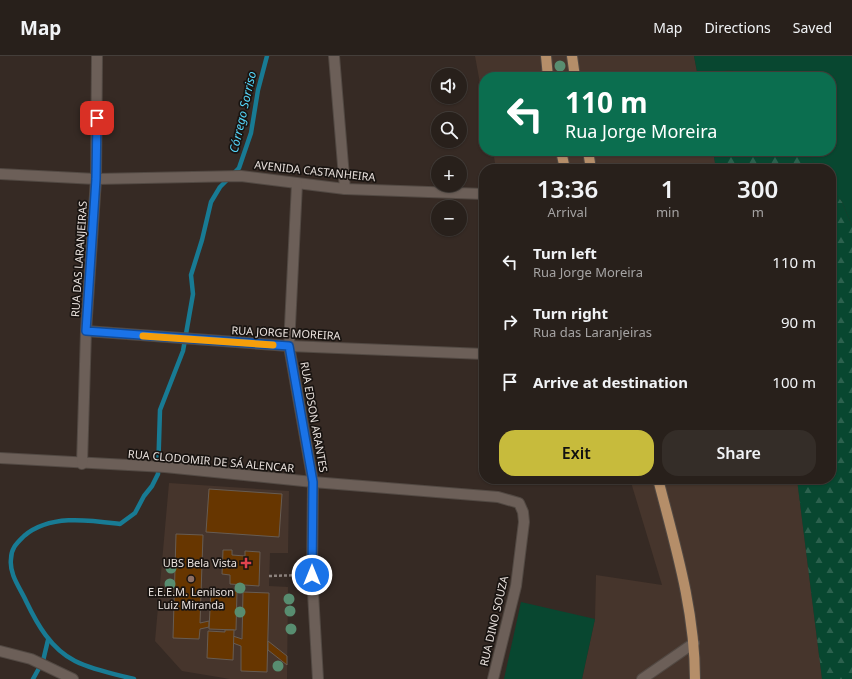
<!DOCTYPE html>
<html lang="en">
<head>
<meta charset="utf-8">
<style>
  :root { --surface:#28201b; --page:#342d28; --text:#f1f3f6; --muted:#a5a3a3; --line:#443e3a; --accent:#c7bb3c }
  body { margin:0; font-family:"Noto Sans",sans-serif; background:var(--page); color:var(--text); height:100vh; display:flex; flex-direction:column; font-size:15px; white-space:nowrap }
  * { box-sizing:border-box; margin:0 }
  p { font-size:13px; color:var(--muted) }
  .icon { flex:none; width:22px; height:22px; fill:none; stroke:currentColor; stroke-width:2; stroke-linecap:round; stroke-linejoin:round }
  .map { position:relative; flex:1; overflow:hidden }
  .drawer { position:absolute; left:479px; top:108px; width:357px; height:320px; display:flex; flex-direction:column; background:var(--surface); border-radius:16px; box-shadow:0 1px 3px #0004,0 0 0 1px var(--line) }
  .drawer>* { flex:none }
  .hud { position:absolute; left:479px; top:16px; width:357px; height:84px; border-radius:16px; box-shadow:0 1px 3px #0004,0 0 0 1px var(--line); background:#0b6e4f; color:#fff; overflow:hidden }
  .fabs { position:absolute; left:431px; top:12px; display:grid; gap:8px }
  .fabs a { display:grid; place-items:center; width:36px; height:36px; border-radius:50%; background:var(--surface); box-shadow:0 1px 3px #0004,0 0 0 1px var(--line); font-size:20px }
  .pin { position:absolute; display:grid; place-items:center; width:34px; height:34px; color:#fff; margin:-17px; border-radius:8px; box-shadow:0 2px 6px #0006 }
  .me { position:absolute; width:44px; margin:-22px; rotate:0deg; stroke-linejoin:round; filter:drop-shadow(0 0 3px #0008) }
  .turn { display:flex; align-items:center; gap:14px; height:84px; padding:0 20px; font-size:18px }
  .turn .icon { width:52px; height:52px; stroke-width:2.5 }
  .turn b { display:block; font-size:28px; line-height:34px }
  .eta { display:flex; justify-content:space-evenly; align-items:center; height:68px; text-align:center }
  .eta b { font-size:24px; font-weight:600; line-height:28px }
  .cta { display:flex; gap:8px; margin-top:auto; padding:8px 20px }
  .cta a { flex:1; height:46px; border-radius:16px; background:var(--accent); color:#111; font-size:16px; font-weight:600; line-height:46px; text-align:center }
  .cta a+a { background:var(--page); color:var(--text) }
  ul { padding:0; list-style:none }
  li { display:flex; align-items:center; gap:12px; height:60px; padding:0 20px }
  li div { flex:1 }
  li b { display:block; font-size:15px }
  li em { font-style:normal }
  header { display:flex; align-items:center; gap:24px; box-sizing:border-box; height:56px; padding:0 20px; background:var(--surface); border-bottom:1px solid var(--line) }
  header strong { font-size:19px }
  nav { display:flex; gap:22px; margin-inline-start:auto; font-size:14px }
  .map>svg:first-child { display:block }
  .built { fill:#46352c }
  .green { fill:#084730 }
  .forest { fill:url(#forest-firs) }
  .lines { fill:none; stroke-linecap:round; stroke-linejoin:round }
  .stream { stroke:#187b94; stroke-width:4.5 }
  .building { fill:#673600; stroke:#675c53 }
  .minor-casing { stroke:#524943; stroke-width:12 }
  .major-casing { stroke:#524943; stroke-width:12 }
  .path { stroke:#8c827d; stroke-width:2.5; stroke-dasharray:3 2; stroke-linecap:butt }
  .minor { stroke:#6c5f58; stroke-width:10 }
  .major { stroke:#b58e69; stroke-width:10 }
  .tree { fill:#588d70 }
  .route-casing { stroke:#114b97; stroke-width:10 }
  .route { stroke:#1a73e8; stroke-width:7 }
  .slow { stroke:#f59e0b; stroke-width:7 }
  .health-dot { fill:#e0444e; stroke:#191411; stroke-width:1.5 }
  .education-dot { fill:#8d6e63; stroke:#191411; stroke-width:1.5 }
  .labels { text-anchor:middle; stroke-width:3.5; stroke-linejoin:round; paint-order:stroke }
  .street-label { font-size:11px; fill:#e9e1dd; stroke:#191411 }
  .poi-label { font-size:11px; fill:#e9e1dd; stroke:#191411; text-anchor:end }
  .water-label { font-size:12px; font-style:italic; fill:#55d6fa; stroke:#191411 }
</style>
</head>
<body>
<header>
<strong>Map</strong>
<nav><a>Map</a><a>Directions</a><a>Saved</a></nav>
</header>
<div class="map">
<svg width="852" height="623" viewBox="0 0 852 623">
  <defs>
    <pattern id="forest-firs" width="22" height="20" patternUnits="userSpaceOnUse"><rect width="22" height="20" fill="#084730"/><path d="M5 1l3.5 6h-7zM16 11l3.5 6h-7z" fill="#2c614e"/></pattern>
  </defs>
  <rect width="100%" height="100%" fill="#362a24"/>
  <g class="built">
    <polygon points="475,0 694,0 698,21 484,21 484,49"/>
    <polygon points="493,95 713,95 716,113 496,113"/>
    <polygon points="630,423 797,423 822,623 582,623 595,563 596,519 662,529"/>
    <polygon points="169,427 289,435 288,497 270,497 269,530 288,531 287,623 230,623 182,615 155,585"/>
  </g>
  <g class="green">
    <polygon points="694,0 852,0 852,170 842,146 831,131 831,113 818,113 806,95 831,95 831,21 760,21 758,18 725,14 720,21 698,21"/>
    <polygon points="521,546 595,563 582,623 504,623"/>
  </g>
  <g class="forest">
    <polygon points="724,14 758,18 760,21 720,21"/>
    <polygon points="713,95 806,95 818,113 716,113"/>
    <polygon points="831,131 842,146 852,170 852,623 822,623 797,423 831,423"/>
  </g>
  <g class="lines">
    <g class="stream">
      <polyline points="33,623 43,605 48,584"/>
      <path d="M134 623C114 618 93 614 75 605 51 593 37 568 26 545 20 532 9 518 11 503 11 492 17 487 24 480 50 458 89 464 120 468L135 457 144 440 152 430 158 418 160 354 183 295 193 238 191 219 202 184 211 146 220 131 239 112 251 77 258 34 267 0"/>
    </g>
  </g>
  <g class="building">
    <polygon points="209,433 282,438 279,481 206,476"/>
    <polygon points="176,478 203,479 200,567 209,565 209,571 200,573 199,583 173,582"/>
    <polygon points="223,494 232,494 232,499 245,500 245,495 260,496 259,530 230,528 230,519 222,518"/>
    <polygon points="211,534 237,535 236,574 209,573"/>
    <polygon points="243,536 269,537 267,616 241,615 241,590 233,587 233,580 242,583"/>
    <polygon points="225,574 234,574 233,604 207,602 208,575 225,576"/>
    <polygon points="268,585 287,600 287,609 268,594"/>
  </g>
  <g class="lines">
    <g class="minor-casing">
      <g id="minor">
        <polyline points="334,0 345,133"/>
        <polyline points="0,118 96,123 241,120 345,133 484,138"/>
        <polyline points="297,128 289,290 313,426 312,519 318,623"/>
        <polyline points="86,275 289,290 484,298"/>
        <polyline points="0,402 165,411 313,426 498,441 519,447 523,456 524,466 516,530 493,623"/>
        <polyline points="82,408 86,275 96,123 97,0"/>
        <polyline points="0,595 31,603 73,623"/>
        <polyline points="642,623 694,587"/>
      </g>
    </g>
    <g class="major-casing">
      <g id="major">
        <polyline points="546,0 548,21"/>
        <polyline points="572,0 575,21"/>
        <polyline points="561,95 565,113"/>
        <polyline points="588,95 591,113"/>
        <path d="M658 423C675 489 695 554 695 623"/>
      </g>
    </g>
    <polyline class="path" points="269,520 302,519"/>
    <use href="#minor" class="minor"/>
    <use href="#major" class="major"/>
  </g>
  <g class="tree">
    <circle cx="560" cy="10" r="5.5"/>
    <circle cx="171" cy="512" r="5.5"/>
    <circle cx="170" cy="528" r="5.5"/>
    <circle cx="240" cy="532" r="5.5"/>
    <circle cx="289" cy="543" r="5.5"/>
    <circle cx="290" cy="555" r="5.5"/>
    <circle cx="240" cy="556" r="5.5"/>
    <circle cx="291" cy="573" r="5.5"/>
    <circle cx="278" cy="610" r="5.5"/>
  </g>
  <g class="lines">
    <g class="route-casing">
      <polyline id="route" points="97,62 96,123 86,275 289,290 313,426 312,519"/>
    </g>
    <use href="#route" class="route"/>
    <polyline class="slow" points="143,280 273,289"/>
  </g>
  <path class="health-dot" d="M244 501h4v4h4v4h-4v4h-4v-4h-4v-4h4z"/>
  <circle class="education-dot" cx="191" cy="523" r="4"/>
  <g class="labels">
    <g class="street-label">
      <text transform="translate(315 115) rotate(6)" y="4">AVENIDA CASTANHEIRA</text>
      <text transform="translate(79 203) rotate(-86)" y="4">RUA DAS LARANJEIRAS</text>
      <text transform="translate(286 277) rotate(3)" y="4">RUA JORGE MOREIRA</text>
      <text transform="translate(314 361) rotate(80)" y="4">RUA EDSON ARANTES</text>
      <text transform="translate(211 405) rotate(5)" y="4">RUA CLODOMIR DE SÁ ALENCAR</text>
      <text transform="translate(494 565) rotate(-77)" y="4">RUA DINO SOUZA</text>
    </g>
    <g class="poi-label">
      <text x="237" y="511">UBS Bela Vista</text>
      <text x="191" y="540" text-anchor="middle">E.E.E.M. Lenilson<tspan x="191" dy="13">Luiz Miranda</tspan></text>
    </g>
    <g class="water-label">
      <text transform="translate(243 56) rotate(-77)" y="4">Córrego Sorriso</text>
    </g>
  </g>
</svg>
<div class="fabs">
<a><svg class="icon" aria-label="sound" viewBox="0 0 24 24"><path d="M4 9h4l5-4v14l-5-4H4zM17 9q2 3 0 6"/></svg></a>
<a><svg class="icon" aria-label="search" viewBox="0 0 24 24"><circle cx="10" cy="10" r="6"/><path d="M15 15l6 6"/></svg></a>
<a>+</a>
<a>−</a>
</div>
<div class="pin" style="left:97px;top:62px;background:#d93025"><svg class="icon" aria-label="arrive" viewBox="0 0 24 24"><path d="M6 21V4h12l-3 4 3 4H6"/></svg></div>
<svg class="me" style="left:312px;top:519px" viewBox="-20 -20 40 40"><circle r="17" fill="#1a73e8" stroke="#fff" stroke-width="3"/><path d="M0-11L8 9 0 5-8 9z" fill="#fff"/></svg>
<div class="hud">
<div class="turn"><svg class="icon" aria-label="left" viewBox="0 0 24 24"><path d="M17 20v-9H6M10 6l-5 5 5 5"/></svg><div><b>110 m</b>Rua Jorge Moreira</div></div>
</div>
<section class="drawer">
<div class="eta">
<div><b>13:36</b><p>Arrival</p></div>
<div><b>1</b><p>min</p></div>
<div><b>300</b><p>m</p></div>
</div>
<ul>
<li><svg class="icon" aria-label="left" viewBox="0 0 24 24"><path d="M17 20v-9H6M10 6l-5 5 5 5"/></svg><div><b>Turn left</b><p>Rua Jorge Moreira</p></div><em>110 m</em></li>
<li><svg class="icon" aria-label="right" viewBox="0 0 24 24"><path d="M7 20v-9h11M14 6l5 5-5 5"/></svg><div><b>Turn right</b><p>Rua das Laranjeiras</p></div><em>90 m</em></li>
<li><svg class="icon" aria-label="arrive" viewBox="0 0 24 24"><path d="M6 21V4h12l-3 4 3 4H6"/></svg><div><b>Arrive at destination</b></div><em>100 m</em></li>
</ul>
<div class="cta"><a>Exit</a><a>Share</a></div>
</section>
</div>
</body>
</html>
